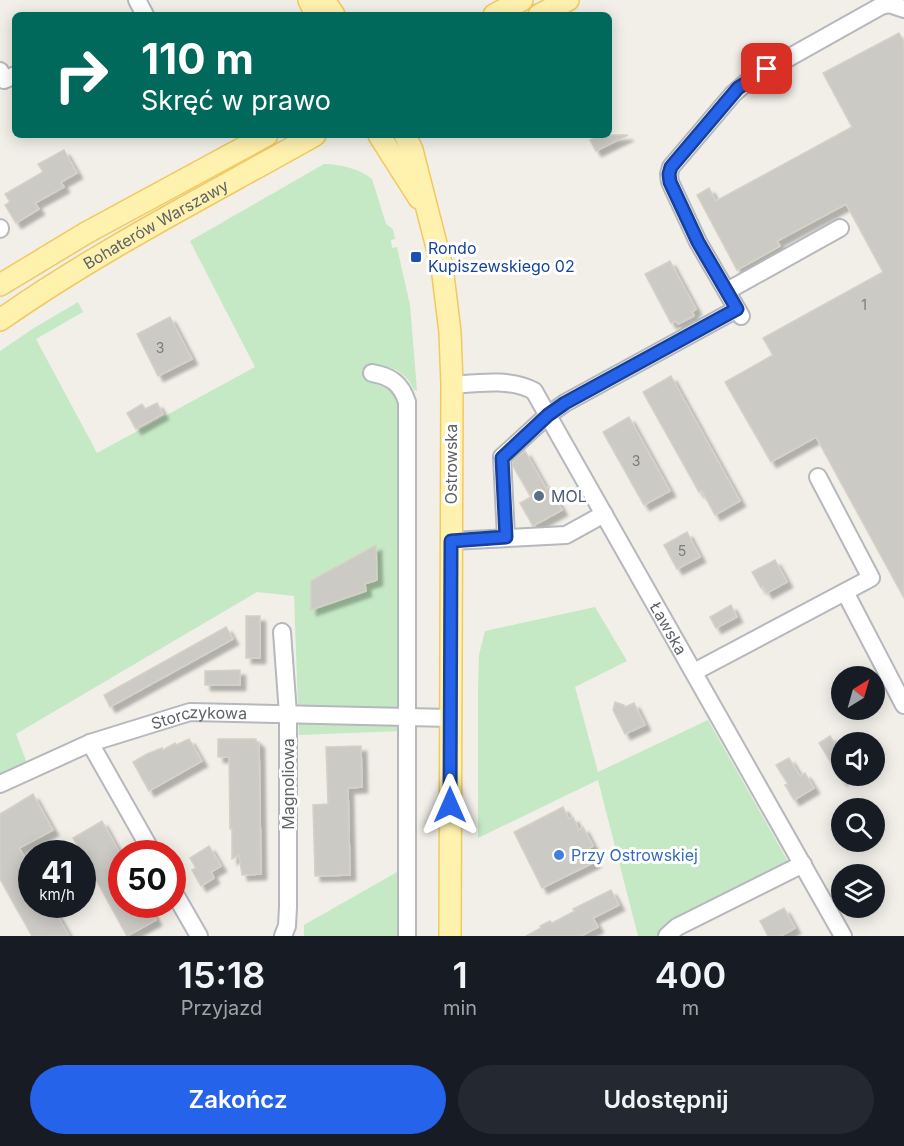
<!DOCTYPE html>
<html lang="pl">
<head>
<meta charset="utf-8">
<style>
  :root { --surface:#171b24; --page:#242831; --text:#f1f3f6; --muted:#9ea1a6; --accent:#2563eb }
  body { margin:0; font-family:Inter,sans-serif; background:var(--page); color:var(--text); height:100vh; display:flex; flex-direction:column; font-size:22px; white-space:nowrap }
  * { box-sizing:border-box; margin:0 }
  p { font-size:20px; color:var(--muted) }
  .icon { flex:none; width:33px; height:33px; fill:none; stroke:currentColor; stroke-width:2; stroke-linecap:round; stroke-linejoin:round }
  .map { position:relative; height:936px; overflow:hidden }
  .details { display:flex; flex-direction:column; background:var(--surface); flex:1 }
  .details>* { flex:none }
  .guide { position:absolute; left:12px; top:12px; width:600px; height:126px; border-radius:9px; box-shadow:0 3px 15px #0003; background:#00695c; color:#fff; overflow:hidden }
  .needle { width:39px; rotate:37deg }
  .buttons { position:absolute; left:831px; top:666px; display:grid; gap:12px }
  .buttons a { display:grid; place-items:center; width:54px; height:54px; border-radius:50%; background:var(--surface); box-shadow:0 3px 15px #0003; font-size:30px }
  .speed { position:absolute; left:18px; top:840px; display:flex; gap:12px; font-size:30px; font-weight:700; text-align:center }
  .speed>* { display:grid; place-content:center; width:78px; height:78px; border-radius:50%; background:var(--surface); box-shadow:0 3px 15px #0003; line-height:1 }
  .speed small { font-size:15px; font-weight:400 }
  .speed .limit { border:9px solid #d22; background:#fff; color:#111 }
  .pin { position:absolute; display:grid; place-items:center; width:51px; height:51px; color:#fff; margin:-26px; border-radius:12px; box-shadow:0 3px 9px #0006 }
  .me { position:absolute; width:66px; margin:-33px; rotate:0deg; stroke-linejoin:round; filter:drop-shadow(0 0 4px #0008) }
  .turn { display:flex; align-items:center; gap:21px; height:126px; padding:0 30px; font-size:27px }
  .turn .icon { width:78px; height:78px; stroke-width:2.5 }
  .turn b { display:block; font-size:42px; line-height:51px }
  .eta { display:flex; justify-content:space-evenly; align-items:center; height:102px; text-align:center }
  .eta b { font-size:36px; font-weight:600; line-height:42px }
  .button { display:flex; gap:12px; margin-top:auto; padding:12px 30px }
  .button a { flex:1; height:69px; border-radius:36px; background:var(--accent); color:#fff; font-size:24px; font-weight:600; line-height:69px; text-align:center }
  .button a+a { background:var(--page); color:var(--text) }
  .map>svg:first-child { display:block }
  .green { fill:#c5e8c5 }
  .building { fill:#cccac5; stroke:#d6d1c6; stroke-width:1.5; filter:url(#shadow) }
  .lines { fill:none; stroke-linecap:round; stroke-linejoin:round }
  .minor-casing { stroke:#b5b8bc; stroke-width:20 }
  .major-casing { stroke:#f2c960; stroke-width:24 }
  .minor { stroke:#fff; stroke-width:16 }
  .major { stroke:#fff2af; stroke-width:21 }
  .route-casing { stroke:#184099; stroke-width:15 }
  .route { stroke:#2563eb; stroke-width:10 }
  .transit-dot { fill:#1a4fb4; stroke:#fff; stroke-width:2 }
  .service-dot { fill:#5c6f8a; stroke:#fff; stroke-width:2 }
  .shop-dot { fill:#3f7fe0; stroke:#fff; stroke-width:2 }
  .labels { text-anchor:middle; stroke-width:6; stroke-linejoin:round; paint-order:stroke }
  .number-label { font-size:14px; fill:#7a7d7f }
  .street-label { font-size:16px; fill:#5f6368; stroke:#fff }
  .transit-label { font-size:16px; fill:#164399; stroke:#fff; text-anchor:start }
  .service-label { font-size:16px; fill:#4e5e75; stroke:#fff; text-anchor:start }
  .shop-label { font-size:16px; fill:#366cbe; stroke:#fff; text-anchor:start }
</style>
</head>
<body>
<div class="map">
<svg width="904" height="936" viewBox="0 0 904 936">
  <defs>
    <filter id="shadow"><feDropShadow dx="5.5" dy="5.5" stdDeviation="1.5" flood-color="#0004"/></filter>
  </defs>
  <rect width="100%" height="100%" fill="#f1efe8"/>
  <g class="green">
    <path d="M324 164C338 164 361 169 372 179L386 224 393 229 395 239 391 240 392 248 397 247 410 305 417 391 414 390C406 371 391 365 371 366 383 379 396 390 400 408L401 731 299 735 294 596 257 592 16 734 31 774 0 787V351L34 328 78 302 83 312 36 339 97 453 255 367 190 241Z"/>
    <polygon points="595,607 627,661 575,687 598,772 708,720 790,865 659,936 638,936 598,780 478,838 478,690 479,655 485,631"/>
    <polygon points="397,872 397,936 304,936 304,925"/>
  </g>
  <g class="building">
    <polygon points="899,33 904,42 904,598 816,437 771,462 725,382 773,355 763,338 883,272 846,204 777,241 780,246 737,270 697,195 709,188 716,201 852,127 823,73"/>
    <polygon points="601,135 628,135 596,151 590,140"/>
    <polygon points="64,150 77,173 61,182 64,187 35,203 39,209 16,223 5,205 10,202 5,194 43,172 38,164"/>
    <polygon points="670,261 696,309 692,312 694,316 678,324 676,321 671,323 645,274"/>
    <polygon points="170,317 192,359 158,376 137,334"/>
    <polygon points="671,376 740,501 715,515 702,491 699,492 643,392"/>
    <polygon points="157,403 163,414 136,429 127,413 142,404 145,409"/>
    <polygon points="629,417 670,491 644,505 603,432"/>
    <polygon points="525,451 546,488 549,487 562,510 533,526 520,503 531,497 513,466 513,461"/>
    <polygon points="687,532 700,557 677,569 664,545"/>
    <polygon points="376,545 377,580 365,584 366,591 311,610 311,581"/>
    <polygon points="775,560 787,582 767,593 763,586 761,588 752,572"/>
    <polygon points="731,605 737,617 716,628 710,617"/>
    <rect x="246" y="616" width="14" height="42"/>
    <polygon points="226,627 233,639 110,707 104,695"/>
    <polygon points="240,670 240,685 205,685 205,671"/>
    <polygon points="615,702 624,705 625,707 634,703 645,725 625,734 613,710"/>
    <polygon points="830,736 842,755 842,780 819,743"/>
    <polygon points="189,739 202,761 149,791 133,762 147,754 162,748 163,750 175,743 176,745"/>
    <polygon points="218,739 256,739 256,742 259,742 261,874 242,875 239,855 232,859 232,829 230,829 229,757 218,757"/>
    <polygon points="361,746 362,787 348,788 350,875 315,876 313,805 328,804 326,747"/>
    <polygon points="789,758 800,776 805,773 814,788 794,800 785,785 788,784 776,765"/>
    <polygon points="33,794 53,830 19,848 32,869 32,904 51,904 69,936 32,936 0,879 0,814"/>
    <polygon points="563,807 569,819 573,817 579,830 583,827 593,846 589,848 595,862 542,888 514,832"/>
    <polygon points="102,821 122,857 122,904 148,904 156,920 127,936 73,838"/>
    <polygon points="209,846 221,866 211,872 214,878 201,886 192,870 196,868 190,858"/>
    <polygon points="611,890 619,905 593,918 598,927 581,936 526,936 541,928 540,926 550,921 552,923 575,911 573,909"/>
    <polygon points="784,908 795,928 781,936 768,936 760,921"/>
  </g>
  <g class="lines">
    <g class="minor-casing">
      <g id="minor">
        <polyline points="137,0 145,15"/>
        <polyline points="0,71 4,80 15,75"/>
        <polyline points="0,228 0,229"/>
        <polyline points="727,291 840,228"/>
        <polyline points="741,316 698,242 670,182 669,174 671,167 733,94 749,80 881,6 889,4 904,9"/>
        <path d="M372 373C390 376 401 383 407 402V936"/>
        <path id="s1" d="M452 385C477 383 511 378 534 391L843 936"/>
        <polyline points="506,537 502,457 548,415 565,403 737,309"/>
        <polyline points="451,541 566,535 604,514"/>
        <polyline points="845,592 904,705"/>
        <polyline points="282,632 288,714 288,907 287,926 283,936"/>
        <polyline points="694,672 871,578 818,477"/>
        <polyline points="90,743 153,854"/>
        <path id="s2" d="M0 784 90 743 190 712 451 718"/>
        <polyline points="172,889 199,936"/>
        <polyline points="667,936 677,927 803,864"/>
      </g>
    </g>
    <g class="major-casing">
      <g id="major">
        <polyline points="309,0 316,15"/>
        <polyline points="324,0 334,15"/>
        <polyline points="494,15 522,0"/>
        <polyline points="539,15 568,0"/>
        <polyline points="379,135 419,198"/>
        <polyline points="405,135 412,150 442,267 450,332 452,385 450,936"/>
        <polyline points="0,285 86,233 267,135"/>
        <path id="s3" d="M0 320C100 250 209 195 315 135"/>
      </g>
    </g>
    <use href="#minor" class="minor"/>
    <use href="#major" class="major"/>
  </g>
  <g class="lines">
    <g class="route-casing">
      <polyline id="route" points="450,805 451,541 506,537 502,458 548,415 565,403 737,309 698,242 670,182 669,174 671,167 738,88 767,69"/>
    </g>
    <use href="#route" class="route"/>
  </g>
  <rect class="transit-dot" x="410" y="251" width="12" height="12" rx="3"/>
  <circle class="service-dot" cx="539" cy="496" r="6"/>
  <circle class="shop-dot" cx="559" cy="855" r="6"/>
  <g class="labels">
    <g class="number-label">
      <text x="864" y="310">1</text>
      <text x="160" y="353">3</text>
      <text x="636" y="466">3</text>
      <text x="682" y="556">5</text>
    </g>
    <g class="street-label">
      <text dy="6" stroke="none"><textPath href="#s3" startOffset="183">Bohaterów Warszawy</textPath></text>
      <text transform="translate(451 464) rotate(-90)" y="6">Ostrowska</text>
      <text dy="6" stroke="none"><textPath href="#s1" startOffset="356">Ławska</textPath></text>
      <text dy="6" stroke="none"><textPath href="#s2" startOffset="212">Storczykowa</textPath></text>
      <text transform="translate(288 784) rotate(-90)" y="6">Magnoliowa</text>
    </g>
    <g class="transit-label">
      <text x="428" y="254">Rondo<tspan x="428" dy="18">Kupiszewskiego 02</tspan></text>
    </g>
    <g class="service-label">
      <text x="551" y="502">MOL</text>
    </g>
    <g class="shop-label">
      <text x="571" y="861">Przy Ostrowskiej</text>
    </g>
  </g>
</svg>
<div class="buttons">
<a><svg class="needle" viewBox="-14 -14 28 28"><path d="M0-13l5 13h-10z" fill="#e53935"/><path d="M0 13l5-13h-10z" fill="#9ea1a6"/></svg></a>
<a><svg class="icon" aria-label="sound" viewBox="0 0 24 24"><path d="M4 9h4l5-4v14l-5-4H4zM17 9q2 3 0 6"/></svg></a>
<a><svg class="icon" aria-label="search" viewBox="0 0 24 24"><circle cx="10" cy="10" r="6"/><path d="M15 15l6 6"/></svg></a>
<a><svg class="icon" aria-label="layers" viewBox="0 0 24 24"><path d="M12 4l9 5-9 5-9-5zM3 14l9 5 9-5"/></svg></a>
</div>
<div class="speed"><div>41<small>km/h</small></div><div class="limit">50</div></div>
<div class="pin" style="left:767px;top:69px;background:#d93025"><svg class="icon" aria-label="arrive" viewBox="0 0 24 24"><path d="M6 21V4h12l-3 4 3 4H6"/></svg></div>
<svg class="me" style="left:450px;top:805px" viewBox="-20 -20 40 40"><path d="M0-17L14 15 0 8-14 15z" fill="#2563eb" stroke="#fff" stroke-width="4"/></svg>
<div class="guide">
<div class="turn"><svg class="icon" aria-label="right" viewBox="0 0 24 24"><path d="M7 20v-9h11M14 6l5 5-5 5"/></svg><div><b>110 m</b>Skręć w prawo</div></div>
</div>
</div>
<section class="details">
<div class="eta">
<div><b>15:18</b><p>Przyjazd</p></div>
<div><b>1</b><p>min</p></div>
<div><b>400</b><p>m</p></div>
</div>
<div class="button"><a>Zakończ</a><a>Udostępnij</a></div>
</section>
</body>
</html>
